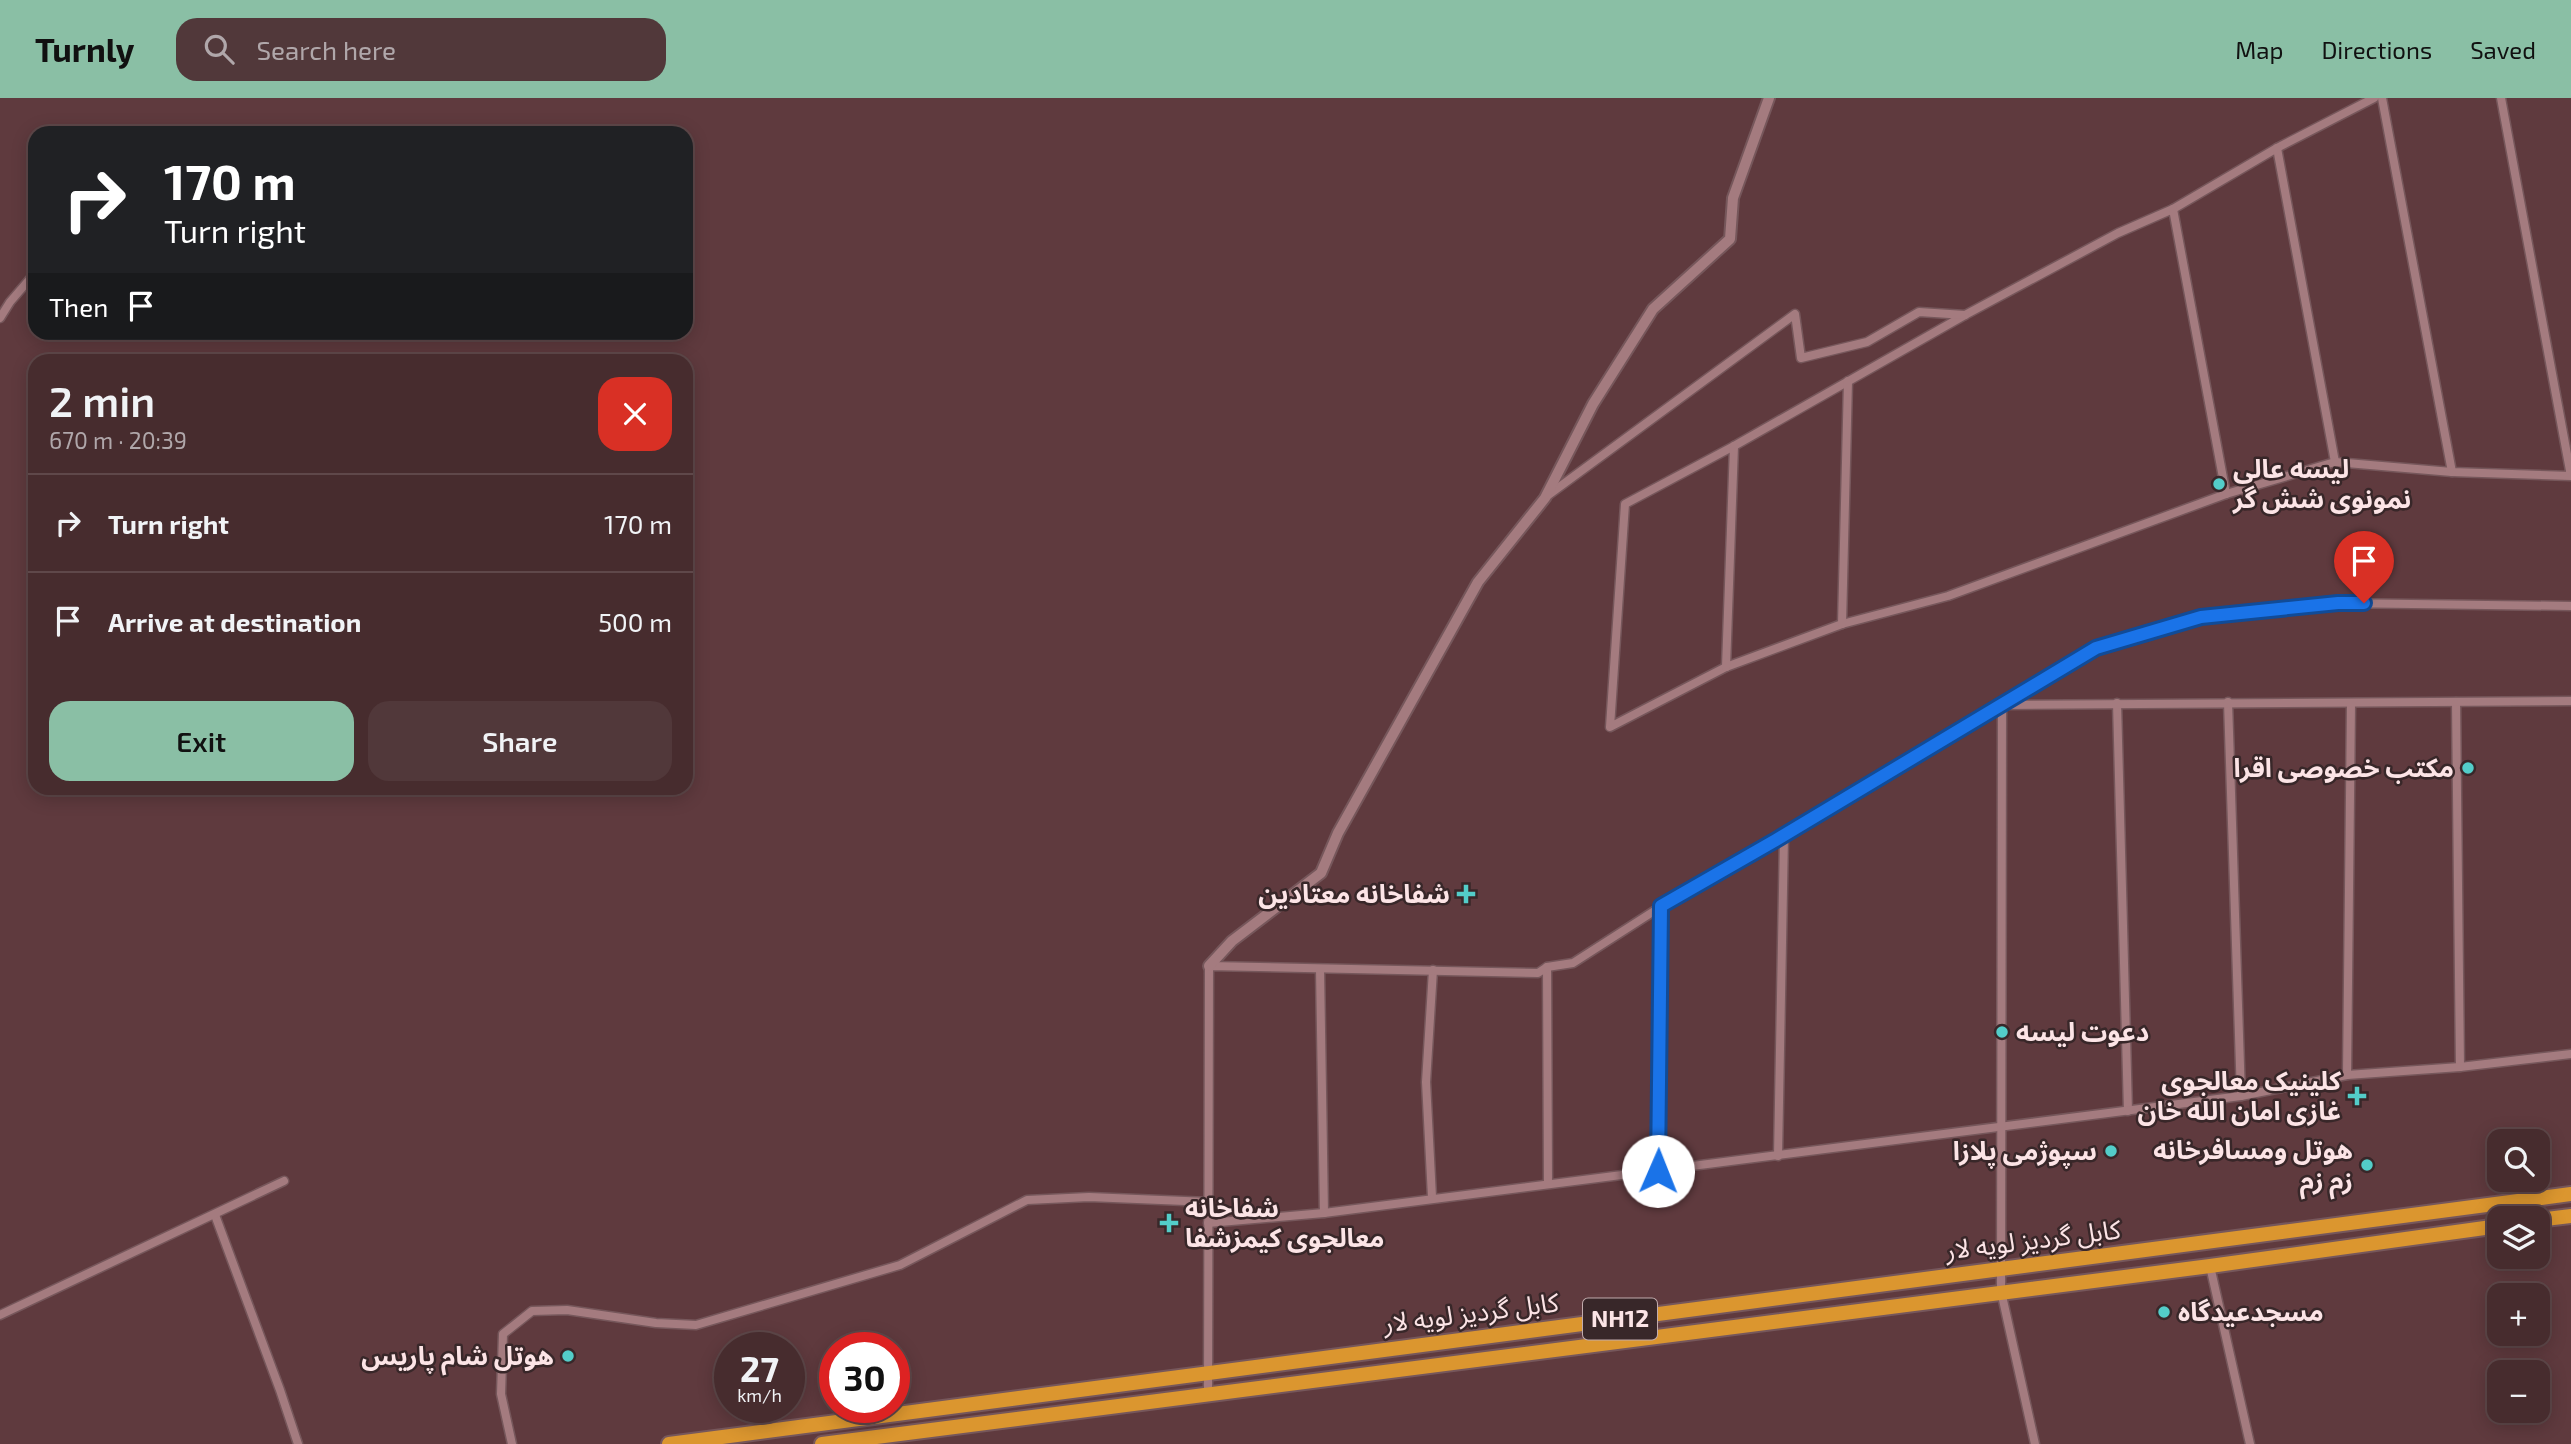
<!DOCTYPE html>
<html lang="en">
<head>
<meta charset="utf-8">
<style>
  :root { --surface:#472c2e; --page:#51383a; --text:#f1f3f6; --muted:#b0a7aa; --line:#5f484a; --accent:#8abfa5 }
  body { margin:0; font-family:"Exo 2","Noto Sans Arabic",sans-serif; background:var(--page); color:var(--text); height:100vh; display:flex; flex-direction:column; font-size:26px; white-space:nowrap }
  * { box-sizing:border-box; margin:0 }
  p { font-size:23px; color:var(--muted) }
  .icon { flex:none; width:38px; height:38px; fill:none; stroke:currentColor; stroke-width:2; stroke-linecap:round; stroke-linejoin:round }
  .map { position:relative; flex:1; overflow:hidden }
  .sheet { position:absolute; left:28px; top:256px; width:665px; height:441px; display:flex; flex-direction:column; background:var(--surface); border-radius:21px; box-shadow:0 4px 18px #0003,0 0 0 2px var(--line) }
  .sheet>* { flex:none }
  .guide { position:absolute; left:28px; top:28px; width:665px; height:214px; border-radius:21px; box-shadow:0 4px 18px #0003,0 0 0 2px var(--line); background:#202124; color:#fff; overflow:hidden }
  .tools { position:absolute; left:2487px; top:1031px; display:grid; gap:14px }
  .tools a { display:grid; place-items:center; width:63px; height:63px; border-radius:14px; background:var(--surface); box-shadow:0 4px 18px #0003,0 0 0 2px var(--line); font-size:35px }
  .speed { position:absolute; left:714px; top:1234px; display:flex; gap:14px; font-size:35px; font-weight:700; text-align:center }
  .speed>* { display:grid; place-content:center; width:91px; height:91px; border-radius:50%; background:var(--surface); box-shadow:0 4px 18px #0003,0 0 0 2px var(--line); line-height:1 }
  .speed small { font-size:18px; font-weight:400 }
  .speed .limit { border:10px solid #d22; background:#fff; color:#111 }
  .pin { position:absolute; display:grid; place-items:center; width:60px; height:60px; color:#fff; margin:-72px -30px; border-radius:50% 50% 50% 0; rotate:-45deg; box-shadow:0 0 7px #0007 }
  .pin .icon { rotate:45deg }
  .me { position:absolute; width:77px; margin:-38px; rotate:1deg; stroke-linejoin:round; filter:drop-shadow(0 0 5px #0008) }
  .turn { display:flex; align-items:center; gap:24px; height:147px; padding:0 21px; font-size:32px }
  .turn .icon { width:91px; height:91px; stroke-width:2.5 }
  .turn b { display:block; font-size:49px; line-height:60px }
  .then { display:flex; align-items:center; height:66px; padding:0 21px; background:#0003; gap:14px; font-size:26px }
  .round { display:grid; place-items:center; flex:none; width:74px; height:74px; border-radius:21px; background:var(--page) }
  .overview { display:flex; align-items:center; justify-content:space-between; height:119px; padding:0 21px }
  h1 { font-size:42px; font-weight:600; line-height:52px }
  .action { display:flex; gap:14px; margin-top:auto; padding:14px 21px }
  .action a { flex:1; height:80px; border-radius:21px; background:var(--accent); color:#111; font-size:28px; font-weight:600; line-height:80px; text-align:center }
  .action a+a { background:var(--page); color:var(--text) }
  ul { padding:0; list-style:none }
  li { display:flex; align-items:center; gap:21px; height:98px; padding:0 21px; border-top:2px solid var(--line) }
  li div { flex:1 }
  li b { display:block; font-size:26px }
  li em { font-style:normal }
  header { display:flex; align-items:center; gap:42px; box-sizing:border-box; height:98px; padding:0 35px; background:var(--accent); color:#111 }
  header strong { font-size:33px }
  nav { display:flex; gap:38px; margin-inline-start:auto; font-size:24px }
  .search { width:490px; height:63px; background:var(--page); display:flex; align-items:center; gap:18px; box-sizing:border-box; padding:0 24px; border-radius:21px; color:var(--muted); font-size:26px }
  .map>svg:first-child { display:block }
  .lines { fill:none; stroke-linecap:round; stroke-linejoin:round }
  .minor-casing { stroke:#76575b; stroke-width:11 }
  .tertiary-casing { stroke:#76575b; stroke-width:14 }
  .trunk-casing { stroke:#76575b; stroke-width:18 }
  .minor { stroke:#a47b7f; stroke-width:8 }
  .tertiary { stroke:#a47b7f; stroke-width:10 }
  .trunk { stroke:#db962f; stroke-width:14 }
  .route-casing { stroke:#114b97; stroke-width:18 }
  .route { stroke:#1a73e8; stroke-width:12 }
  .poi-dot { fill:#53cdc9; stroke:#382729; stroke-width:2.5 }
  .labels { text-anchor:middle; stroke-width:5; stroke-linejoin:round; paint-order:stroke }
  .shield { fill:#382729; stroke:#c1abad; stroke-width:2 }
  .shield-label { font-size:24px; font-weight:bold; fill:#fce4e6 }
  .poi-label { font-size:26px; font-weight:bold; fill:#fce4e6; stroke:#382729; text-anchor:end }
  .street-label { font-size:26px; fill:#fce4e6; stroke:#382729 }
</style>
</head>
<body>
<header>
<strong>Turnly</strong>
<div class="search"><svg class="icon" aria-label="search" viewBox="0 0 24 24"><circle cx="10" cy="10" r="6"/><path d="M15 15l6 6"/></svg>Search here</div>
<nav><a>Map</a><a>Directions</a><a>Saved</a></nav>
</header>
<div class="map">
<svg width="2571" height="1346" viewBox="0 0 2571 1346">
  <rect width="100%" height="100%" fill="#5f3a3e"/>
  <g class="lines">
    <g class="minor-casing">
      <g id="minor">
        <polyline points="2374,0 2277,50 2173,111 2118,135 1965,217 1734,348 1625,406 1610,629 1726,569 1842,526 1948,498 2226,396 2335,364 2452,374 2571,378 2501,0"/>
        <polyline points="2382,0 2452,374"/>
        <polyline points="2277,50 2335,364"/>
        <polyline points="2173,111 2226,396"/>
        <polyline points="0,220 10,204 35,175"/>
        <polyline points="1547,398 1795,216 1801,260 1867,244 1919,214 1965,217"/>
        <polyline points="1842,526 1848,283"/>
        <polyline points="1726,569 1734,348"/>
        <polyline points="2228,604 2241,998"/>
        <polyline points="2456,604 2460,969"/>
        <polyline points="2117,605 2128,1013"/>
        <polyline points="1547,869 1548,1085"/>
        <polyline points="1320,871 1324,1115"/>
        <polyline points="2347,977 2351,606"/>
        <polyline points="1778,1058 1784,738"/>
        <polyline points="1658,1073 1662,808"/>
        <polyline points="1432,1099 1426,984 1433,872"/>
        <polyline points="215,1117 280,1292 298,1346"/>
        <polyline points="1208,1125 1324,1115 2241,998 2347,977 2460,969 2571,956"/>
        <polyline points="2210,1168 2250,1346"/>
        <polyline points="0,1217 284,1083"/>
        <polyline points="1208,1297 1209,868 1538,875 1547,869 1573,865 1662,808 1777,742 2096,549 2201,519 2338,505 2571,508"/>
        <polyline points="512,1346 501,1296 503,1236 532,1213 567,1212 656,1225 696,1227 900,1167 1027,1102 1089,1099 1209,1104"/>
        <polyline points="2035,1346 2001,1193 2002,607 2571,603"/>
      </g>
    </g>
    <g class="tertiary-casing">
      <polyline id="tertiary" points="1209,868 1232,843 1321,775 1338,735 1478,484 1545,400 1593,306 1653,211 1730,141 1733,100 1769,0"/>
    </g>
    <g class="trunk-casing">
      <g id="trunk">
        <polyline points="2538,1122 2571,1118"/>
        <polyline points="669,1346 2571,1096"/>
        <polyline points="822,1346 2210,1168 2499,1128"/>
      </g>
    </g>
    <use href="#minor" class="minor"/>
    <use href="#tertiary" class="tertiary"/>
    <use href="#trunk" class="trunk"/>
  </g>
  <g class="lines">
    <g class="route-casing">
      <polyline id="route" points="1658,1073 1661,808 1776,742 2096,550 2201,519 2338,505 2364,505"/>
    </g>
    <use href="#route" class="route"/>
  </g>
  <g class="poi-dot">
    <circle cx="2219" cy="386" r="7"/>
    <circle cx="2468" cy="670" r="7"/>
    <path d="M1462.5 785.5h7v7h7v7h-7v7h-7v-7h-7v-7h7z"/>
    <circle cx="2002" cy="934" r="7"/>
    <path d="M2353.5 987.5h7v7h7v7h-7v7h-7v-7h-7v-7h7z"/>
    <circle cx="2111" cy="1053" r="7"/>
    <circle cx="2367" cy="1067" r="7"/>
    <path d="M1165.5 1114.5h7v7h7v7h-7v7h-7v-7h-7v-7h7z"/>
    <circle cx="2164" cy="1214" r="7"/>
    <circle cx="568" cy="1258" r="7"/>
  </g>
  <g class="labels">
    <rect class="shield" x="1583" y="1200.5" width="74" height="41" rx="5"/>
    <g class="shield-label">
      <text x="1620" y="1229">NH12</text>
    </g>
    <g class="poi-label">
      <text x="2233" y="380" text-anchor="start">لیسه عالی<tspan x="2233" dy="30">نمونوی شش گر</tspan></text>
      <text x="2454" y="679">مکتب خصوصی اقرا</text>
      <text x="1450" y="805">شفاخانه معتادین</text>
      <text x="2016" y="943" text-anchor="start">دعوت لیسه</text>
      <text x="2341" y="992">کلینیک معالجوی<tspan x="2341" dy="30">غازی امان الله خان</tspan></text>
      <text x="2353" y="1061">هوتل ومسافرخانه<tspan x="2353" dy="30">زم زم</tspan></text>
      <text x="2097" y="1062">سپوژمی پلازا</text>
      <text x="1185" y="1119" text-anchor="start">شفاخانه<tspan x="1185" dy="30">معالجوی کیمزشفا</tspan></text>
      <text x="2178" y="1223" text-anchor="start">مسجدعیدگاه</text>
      <text x="554" y="1267">هوتل شام پاریس</text>
    </g>
    <g class="street-label">
      <text transform="translate(2033 1142) rotate(-7)" y="9">کابل گردیز لویه لار</text>
      <text transform="translate(1471 1215) rotate(-7)" y="9">کابل گردیز لویه لار</text>
    </g>
  </g>
</svg>
<div class="tools">
<a><svg class="icon" aria-label="search" viewBox="0 0 24 24"><circle cx="10" cy="10" r="6"/><path d="M15 15l6 6"/></svg></a>
<a><svg class="icon" aria-label="layers" viewBox="0 0 24 24"><path d="M12 4l9 5-9 5-9-5zM3 14l9 5 9-5"/></svg></a>
<a>+</a>
<a>−</a>
</div>
<div class="speed"><div>27<small>km/h</small></div><div class="limit">30</div></div>
<div class="pin" style="left:2364px;top:505px;background:#d93025"><svg class="icon" aria-label="arrive" viewBox="0 0 24 24"><path d="M6 21V4h12l-3 4 3 4H6"/></svg></div>
<svg class="me" style="left:1658px;top:1073px" viewBox="-20 -20 40 40"><circle r="19" fill="#fff"/><path d="M0-13L10 11 0 6-10 11z" fill="#1a73e8"/></svg>
<div class="guide">
<div class="turn"><svg class="icon" aria-label="right" viewBox="0 0 24 24"><path d="M7 20v-9h11M14 6l5 5-5 5"/></svg><div><b>170 m</b>Turn right</div></div>
<div class="then">Then<svg class="icon" aria-label="arrive" viewBox="0 0 24 24"><path d="M6 21V4h12l-3 4 3 4H6"/></svg></div>
</div>
<section class="sheet">
<div class="overview"><div><h1>2 min</h1><p>670 m · 20:39</p></div><a class="round" style="background:#d93025;color:#fff"><svg class="icon" aria-label="close" viewBox="0 0 24 24"><path d="M6 6l12 12M18 6L6 18"/></svg></a></div>
<ul>
<li><svg class="icon" aria-label="right" viewBox="0 0 24 24"><path d="M7 20v-9h11M14 6l5 5-5 5"/></svg><div><b>Turn right</b></div><em>170 m</em></li>
<li><svg class="icon" aria-label="arrive" viewBox="0 0 24 24"><path d="M6 21V4h12l-3 4 3 4H6"/></svg><div><b>Arrive at destination</b></div><em>500 m</em></li>
</ul>
<div class="action"><a>Exit</a><a>Share</a></div>
</section>
</div>
</body>
</html>
